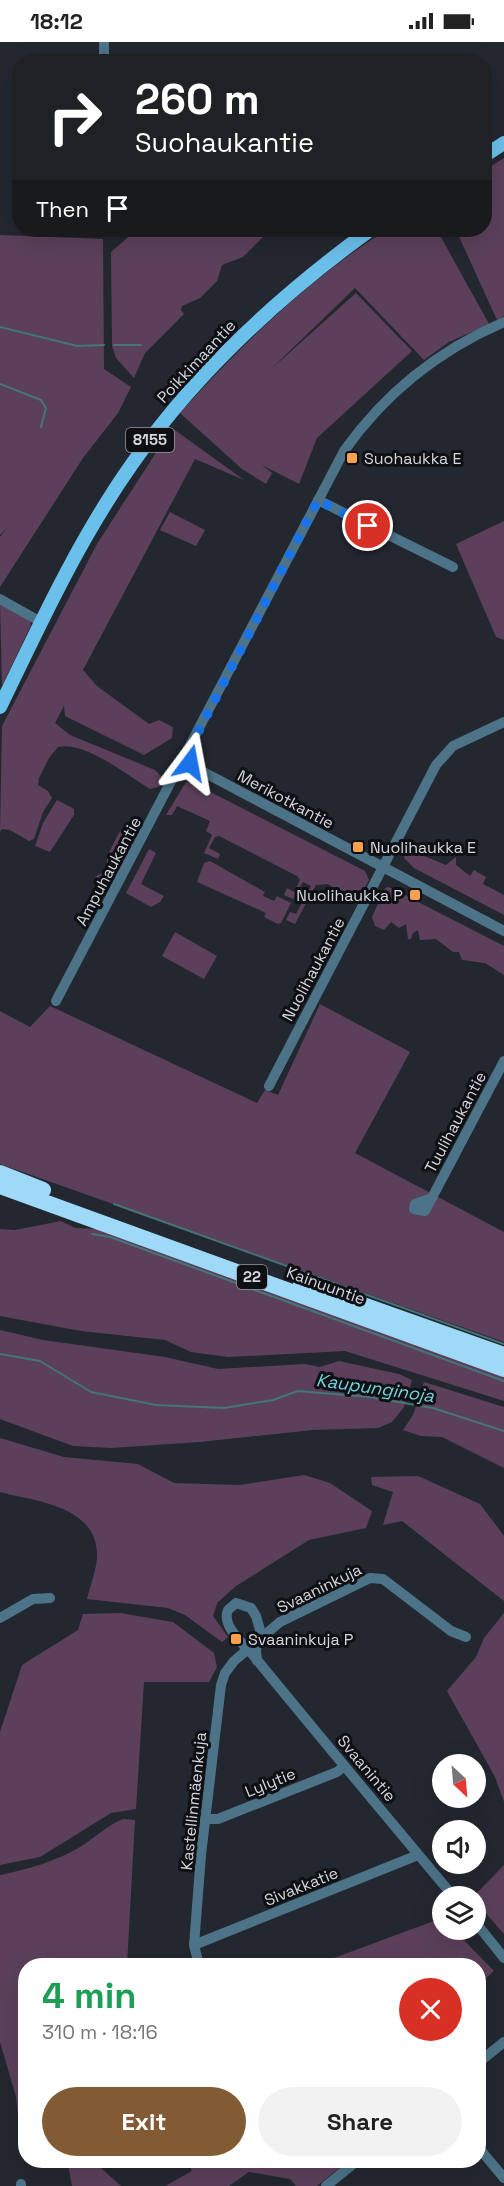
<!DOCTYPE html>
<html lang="en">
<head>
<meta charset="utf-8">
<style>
  :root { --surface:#fff; --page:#f2f2f2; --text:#222; --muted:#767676; --accent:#825b34 }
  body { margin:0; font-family:"Space Grotesk",sans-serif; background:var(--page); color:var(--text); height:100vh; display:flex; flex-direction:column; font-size:22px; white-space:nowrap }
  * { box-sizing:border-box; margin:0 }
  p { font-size:20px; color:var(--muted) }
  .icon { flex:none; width:33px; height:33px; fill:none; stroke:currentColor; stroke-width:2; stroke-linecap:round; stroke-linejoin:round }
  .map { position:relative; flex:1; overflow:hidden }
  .side { position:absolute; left:18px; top:1916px; width:468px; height:210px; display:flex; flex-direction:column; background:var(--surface); border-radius:24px; box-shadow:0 6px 24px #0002 }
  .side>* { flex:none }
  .banner { position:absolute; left:12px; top:12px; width:480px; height:183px; border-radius:24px; box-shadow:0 6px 24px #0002; background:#202124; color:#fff; overflow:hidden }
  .needle { width:39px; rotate:154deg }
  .controls { position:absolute; left:432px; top:1712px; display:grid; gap:12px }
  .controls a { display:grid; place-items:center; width:54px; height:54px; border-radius:50%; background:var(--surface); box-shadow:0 6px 24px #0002; font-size:30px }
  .pin { position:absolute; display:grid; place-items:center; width:51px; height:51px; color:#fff; margin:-26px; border:3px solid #fff; border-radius:50%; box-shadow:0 2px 6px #0007 }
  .me { position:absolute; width:66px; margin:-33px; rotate:13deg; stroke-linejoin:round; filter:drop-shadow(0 0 4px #0008) }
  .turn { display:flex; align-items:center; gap:21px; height:126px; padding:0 24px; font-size:27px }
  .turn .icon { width:78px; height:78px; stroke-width:2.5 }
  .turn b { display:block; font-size:42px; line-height:51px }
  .then { display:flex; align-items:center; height:57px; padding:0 24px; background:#0003; gap:12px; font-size:22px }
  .round { display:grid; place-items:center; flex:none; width:63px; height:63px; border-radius:32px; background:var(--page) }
  .summary { display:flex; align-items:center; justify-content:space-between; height:102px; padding:0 24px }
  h1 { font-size:36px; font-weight:600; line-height:45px; color:#1e9e55 }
  .button { display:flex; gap:12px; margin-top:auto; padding:12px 24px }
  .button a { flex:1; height:69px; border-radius:36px; background:var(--accent); color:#fff; font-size:24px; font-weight:600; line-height:69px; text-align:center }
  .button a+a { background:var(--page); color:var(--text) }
  .status { display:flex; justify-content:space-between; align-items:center; height:42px; padding:0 30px; background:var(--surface); direction:ltr }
  .status svg { height:16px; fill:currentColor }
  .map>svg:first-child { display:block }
  .green { fill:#5c405b }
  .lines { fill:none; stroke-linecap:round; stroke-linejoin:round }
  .stream { stroke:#447579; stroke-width:2 }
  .minor { stroke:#4c7388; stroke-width:10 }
  .major { stroke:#6abfeb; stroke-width:14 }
  .highway { stroke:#9fd9f8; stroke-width:16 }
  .route { stroke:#1a73e8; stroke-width:10; stroke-dasharray:0 18 }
  .poi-dot { fill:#f8a04b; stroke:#0e1014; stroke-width:2 }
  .labels { text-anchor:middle; stroke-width:6; stroke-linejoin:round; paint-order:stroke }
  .shield { fill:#0e1014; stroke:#999ba0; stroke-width:1.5 }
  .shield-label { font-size:15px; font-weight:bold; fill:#d4d7dc }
  .street-label { font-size:16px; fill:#d4d7dc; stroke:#0e1014 }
  .poi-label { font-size:16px; fill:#d4d7dc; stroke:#0e1014; text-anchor:start }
  .water-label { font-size:18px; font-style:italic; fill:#74d4db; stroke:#0e1014 }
</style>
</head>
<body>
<div class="status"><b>18:12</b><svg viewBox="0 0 49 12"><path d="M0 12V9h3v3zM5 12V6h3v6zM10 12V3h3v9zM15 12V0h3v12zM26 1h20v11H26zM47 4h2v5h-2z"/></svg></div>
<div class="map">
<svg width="504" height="2144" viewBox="0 0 504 2144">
  <rect width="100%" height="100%" fill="#23272f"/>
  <g class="green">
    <polygon points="504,116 504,274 497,278 456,188 484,188 485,128"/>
    <path d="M386 188H437L489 282 449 300 424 318 355 246 269 329 356 251 412 309 317 396 299 442 262 423 272 431 266 442 242 427 180 371C242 302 308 238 386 188Z"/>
    <polygon points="235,190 268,190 243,215 222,223 217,239 200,256 182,264 181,268 184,272 145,311 134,336 116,316 112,304 111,210 133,191"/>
    <polygon points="0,193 103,197 104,327 131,345 118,371 83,416 0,545 0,495 7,486 0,493"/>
    <path d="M172 386 244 438 195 417 83 628 97 644 149 682 159 678 173 685 172 696 144 713 65 674 64 664 55 681 70 693 155 728 163 736 161 744 150 747C127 733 85 699 58 705L49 716 39 736 38 743 48 749 52 756 43 770 34 797 29 799 10 788 2 787 0 790 2 684 97 502Z"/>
    <polygon points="170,470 205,488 196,504 160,488"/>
    <polygon points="504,479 504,598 496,595 456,502"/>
    <polygon points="0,560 30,579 31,583 2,644"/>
    <polygon points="186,740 195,742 365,829 369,838 356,862 328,842 316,843 295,882 286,878 290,870 296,872 311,844 303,840 293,857 284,853 287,846 294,850 300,838 297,834 219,794 215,795 209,806 220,812 218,817 204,811 212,793 206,789 210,779 177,764 172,773 166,773"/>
    <polygon points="57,758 74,767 74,773 50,810 35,804 43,781"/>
    <path d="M126 787 134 793 135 797C129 810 121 835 108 841L95 835 107 828V814L120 789Z"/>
    <polygon points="149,807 156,811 141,842 164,854 160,860 151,865 126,851"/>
    <polygon points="407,807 446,823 456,815 456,823 470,834 474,828 486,835 483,842 504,853 504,873 414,826 404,816"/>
    <polygon points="210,819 265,850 263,854 274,859 277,854 291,861 281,881 278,882 264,875 266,871 197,840 204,821"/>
    <polygon points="389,845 504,904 504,933 485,921 462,918 459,910 453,910 436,897 420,898 418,888 413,891 411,897 408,897 406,882 399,886 391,880 384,888 375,884 372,875 385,846"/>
    <polygon points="175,890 217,914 204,937 162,914"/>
    <polygon points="320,962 410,1010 355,1111 504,1190 504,1300 0,1122 0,969 30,985 50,964 257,1061 265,1048 278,1053"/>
    <polygon points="61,1179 75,1186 98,1187 504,1331 504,1359 345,1309 228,1315 191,1310 165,1298 81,1289 0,1274 0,1187 15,1188"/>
    <polygon points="0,1288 43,1298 165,1315 218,1327 305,1322 320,1325 339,1319 399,1332 412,1338 404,1365 392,1380 378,1386 313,1388 200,1400 111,1406 73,1404 0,1377"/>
    <polygon points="424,1340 504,1365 504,1426 442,1395 421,1394 403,1388 413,1373"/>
    <path d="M0 1396 64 1415 138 1422 174 1441 239 1443 304 1433 330 1441 372 1469 366 1486 309 1498 236 1544 217 1561 213 1574 228 1595 222 1600 185 1573 168 1566 87 1557C90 1544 96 1529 97 1516 99 1464 38 1460 0 1450Z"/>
    <polygon points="418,1434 480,1462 504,1494 504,1559 402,1479 383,1483 393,1450 372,1443 371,1435"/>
    <polygon points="120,1571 173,1580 214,1611 217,1625 209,1640 144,1640 136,1767 111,1771 40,1815 0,1823 0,1690 22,1623 78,1588 83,1572"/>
    <polygon points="504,1571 504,1760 495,1735 447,1649 476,1615 484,1596"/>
    <path d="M123 1777 135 1778 127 1923H26V2112L22 2113 16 2055 0 2000V1833C28 1827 55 1820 80 1805 95 1796 106 1784 123 1777Z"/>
    <polygon points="504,1823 504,1892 476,1860 474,1854"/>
    <polygon points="442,1876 442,1887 453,1887 494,1929 479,1942 478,1923 315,1923"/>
    <polygon points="67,2118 92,2118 121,2144 72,2144"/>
    <polygon points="187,2118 349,2118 317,2144 296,2144 290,2137 249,2130 229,2144 165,2144 192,2129"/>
  </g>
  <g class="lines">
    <g class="stream">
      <polyline points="0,285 77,304 104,303"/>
      <polyline points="114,303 141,303"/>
      <polyline points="0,342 41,358 46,366 41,385"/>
      <polyline points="114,1162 504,1302"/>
      <polyline points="92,1192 110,1195 504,1339"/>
      <polyline points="0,1312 40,1319 91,1350 156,1363 224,1366 273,1358 298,1349 369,1355 433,1366 504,1389"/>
    </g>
    <g class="minor">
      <polyline points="104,20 104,0"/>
      <polyline points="318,458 453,525"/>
      <polyline points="0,557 41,580"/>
      <polyline points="187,713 194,725 504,889"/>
      <path d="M56 959 344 409C385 351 439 308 504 280"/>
      <polyline points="269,1044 436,723 453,704 504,680"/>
      <polyline points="432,1156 415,1162 414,1167 425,1169 504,1019"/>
      <polyline points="0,1576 33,1557 50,1556"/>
      <path d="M257 1619 256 1608 260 1588 256 1574 251 1566 236 1561 228 1568C221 1583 243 1602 253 1613 319 1694 386 1774 453 1854"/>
      <polyline points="205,1777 218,1777 337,1730 344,1724"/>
      <polyline points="476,1881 504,1916"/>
      <polyline points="194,1903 418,1813"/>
      <polyline points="199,1923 194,1903 201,1813 221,1643 225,1631 234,1619 280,1580 370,1536 383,1537 451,1589 466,1595"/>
      <polyline points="478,2021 504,2000"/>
      <polyline points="478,2105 504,2136"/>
      <polyline points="21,2142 21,2144"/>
      <polyline points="326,2144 358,2118"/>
    </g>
    <g class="major">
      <polyline points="484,114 504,101"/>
      <path d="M0 665C40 582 79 497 132 422 197 329 279 254 370 188"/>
    </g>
    <g class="highway">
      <polyline points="0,1131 43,1148"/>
      <polyline points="0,1144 504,1327"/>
      <polyline points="301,1241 504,1313"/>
    </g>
  </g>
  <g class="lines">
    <polyline class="route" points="190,721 187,713 193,700 318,458 368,484"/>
  </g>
  <g class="poi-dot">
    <rect x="346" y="410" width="12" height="12" rx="3"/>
    <rect x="352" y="799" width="12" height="12" rx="3"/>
    <rect x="409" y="847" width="12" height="12" rx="3"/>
    <rect x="230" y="1591" width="12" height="12" rx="3"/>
  </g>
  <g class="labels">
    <g class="shield">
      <rect x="126" y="386" width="48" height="24" rx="4.5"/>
      <rect x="237" y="1223" width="30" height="24" rx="4.5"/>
    </g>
    <g class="shield-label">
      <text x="150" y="403">8155</text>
      <text x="252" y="1240">22</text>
    </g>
    <g class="street-label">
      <text transform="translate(196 319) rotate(-47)" y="6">Poikkimaantie</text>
      <text transform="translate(286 757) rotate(28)" y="6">Merikotkantie</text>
      <text transform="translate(108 829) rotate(-62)" y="6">Ampuhaukantie</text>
      <text transform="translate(313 927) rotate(-62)" y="6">Nuolihaukantie</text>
      <text transform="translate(455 1080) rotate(-62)" y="6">Tuulihaukantie</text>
      <text transform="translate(326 1243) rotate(20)" y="6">Kainuuntie</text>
      <text transform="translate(319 1546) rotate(-26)" y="6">Svaaninkuja</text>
      <text transform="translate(367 1726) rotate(50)" y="6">Svaanintie</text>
      <text transform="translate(270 1740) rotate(-22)" y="6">Lylytie</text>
      <text transform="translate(193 1759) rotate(-84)" y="6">Kastellinmäenkuja</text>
      <text transform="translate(301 1844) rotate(-22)" y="6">Sivakkatie</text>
    </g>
    <g class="poi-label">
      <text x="364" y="422">Suohaukka E</text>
      <text x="370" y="811">Nuolihaukka E</text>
      <text x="403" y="859" text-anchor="end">Nuolihaukka P</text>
      <text x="248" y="1603">Svaaninkuja P</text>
    </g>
    <g class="water-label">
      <text transform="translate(375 1346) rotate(8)" y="6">Kaupunginoja</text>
    </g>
  </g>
</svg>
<div class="controls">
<a><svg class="needle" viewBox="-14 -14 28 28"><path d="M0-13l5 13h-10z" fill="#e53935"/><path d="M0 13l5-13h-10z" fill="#767676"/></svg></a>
<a><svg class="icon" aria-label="sound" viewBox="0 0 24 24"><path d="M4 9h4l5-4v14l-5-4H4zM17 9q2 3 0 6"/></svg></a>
<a><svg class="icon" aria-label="layers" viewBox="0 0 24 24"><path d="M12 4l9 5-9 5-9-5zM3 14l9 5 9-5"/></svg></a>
</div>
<div class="pin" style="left:368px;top:484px;background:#d93025"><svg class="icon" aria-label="arrive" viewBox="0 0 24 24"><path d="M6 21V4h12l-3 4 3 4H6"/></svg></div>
<svg class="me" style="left:190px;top:721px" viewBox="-20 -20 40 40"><path d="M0-17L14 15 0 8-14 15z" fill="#1a73e8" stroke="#fff" stroke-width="4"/></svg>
<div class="banner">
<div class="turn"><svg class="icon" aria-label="right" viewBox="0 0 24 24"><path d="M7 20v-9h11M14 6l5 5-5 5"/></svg><div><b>260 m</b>Suohaukantie</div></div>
<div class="then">Then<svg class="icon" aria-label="arrive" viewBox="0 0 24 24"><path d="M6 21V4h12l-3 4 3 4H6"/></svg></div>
</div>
<section class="side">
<div class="summary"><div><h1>4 min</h1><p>310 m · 18:16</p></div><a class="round" style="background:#d93025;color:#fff"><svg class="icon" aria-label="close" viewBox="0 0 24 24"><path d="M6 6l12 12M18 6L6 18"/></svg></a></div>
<div class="button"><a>Exit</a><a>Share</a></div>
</section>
</div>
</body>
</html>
